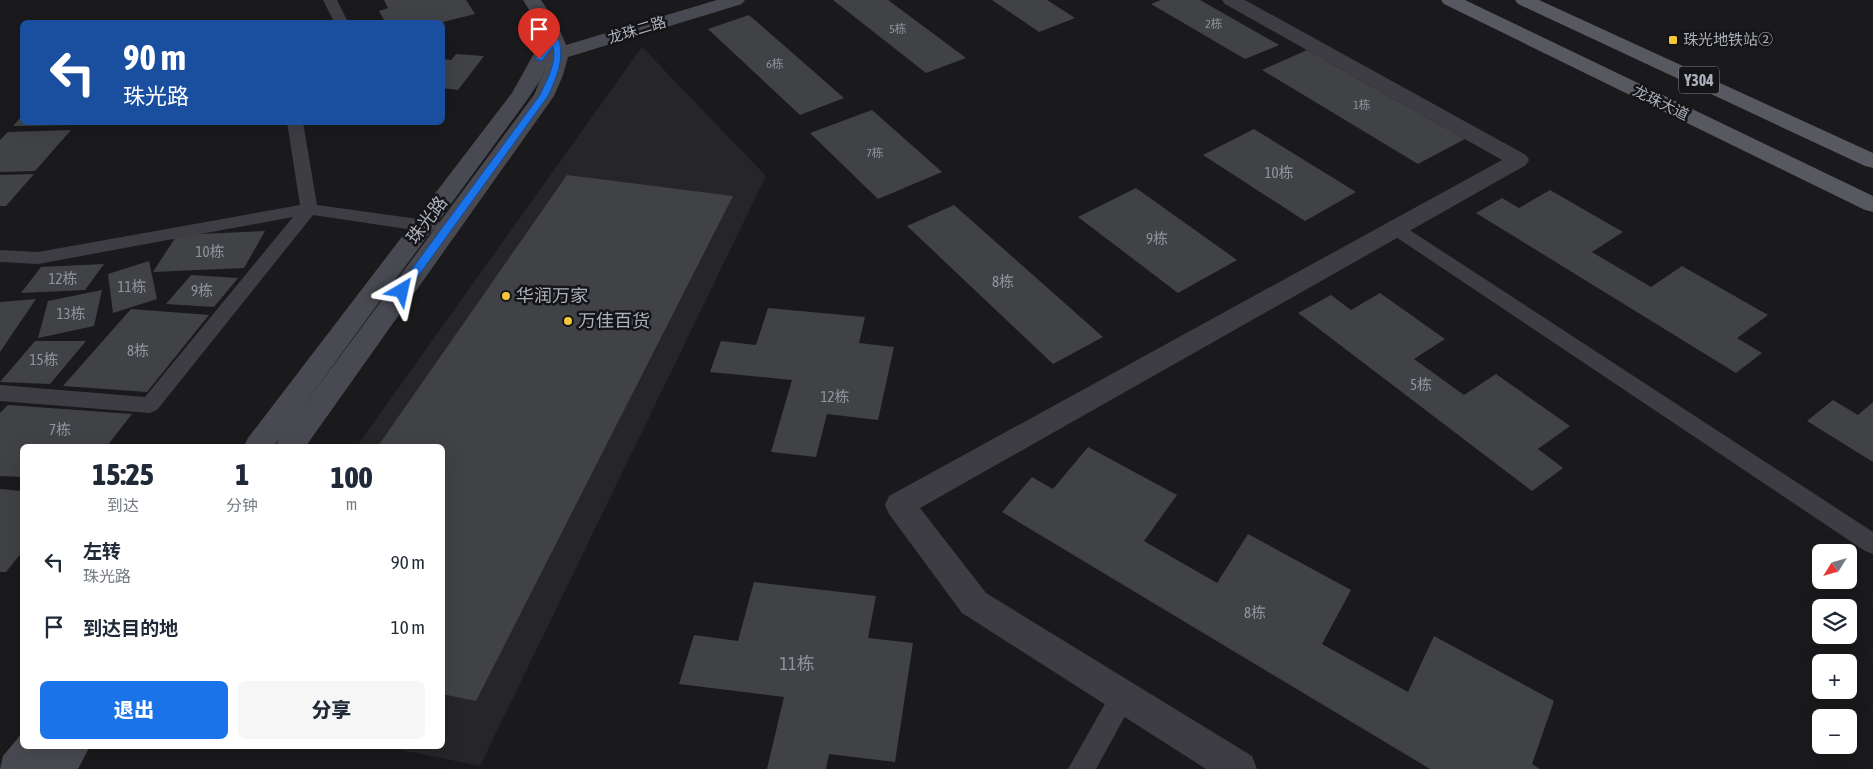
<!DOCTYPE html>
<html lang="zh">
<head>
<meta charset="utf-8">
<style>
  :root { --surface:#fff; --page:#f6f6f7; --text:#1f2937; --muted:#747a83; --accent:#1a73e8 }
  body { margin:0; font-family:"Asap Condensed","Noto Sans SC",sans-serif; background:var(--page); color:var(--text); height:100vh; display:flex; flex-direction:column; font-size:19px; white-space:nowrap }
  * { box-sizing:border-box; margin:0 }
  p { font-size:16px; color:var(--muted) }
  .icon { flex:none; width:28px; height:28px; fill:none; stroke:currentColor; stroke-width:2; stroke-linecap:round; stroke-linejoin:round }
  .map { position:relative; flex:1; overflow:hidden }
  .drawer { position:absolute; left:20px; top:444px; width:425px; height:305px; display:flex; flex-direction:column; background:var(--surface); border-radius:8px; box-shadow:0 5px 20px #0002 }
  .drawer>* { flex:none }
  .top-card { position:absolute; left:20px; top:20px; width:425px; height:105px; border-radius:8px; box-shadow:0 5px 20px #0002; background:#1a4fa0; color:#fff; overflow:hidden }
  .needle { width:32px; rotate:233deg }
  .tools { position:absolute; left:1812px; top:544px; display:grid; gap:10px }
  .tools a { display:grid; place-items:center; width:45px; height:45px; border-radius:8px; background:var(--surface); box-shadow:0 5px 20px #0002; font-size:25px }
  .pin { position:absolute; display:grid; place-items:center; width:42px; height:42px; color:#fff; margin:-51px -21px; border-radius:50% 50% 50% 0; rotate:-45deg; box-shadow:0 0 5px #0007 }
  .pin .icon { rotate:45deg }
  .me { position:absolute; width:55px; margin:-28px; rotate:36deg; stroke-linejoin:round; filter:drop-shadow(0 0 4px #0008) }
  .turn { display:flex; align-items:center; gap:18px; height:105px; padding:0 20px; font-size:22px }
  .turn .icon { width:65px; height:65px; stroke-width:2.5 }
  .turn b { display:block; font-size:35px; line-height:42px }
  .eta { display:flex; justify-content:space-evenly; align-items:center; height:85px; text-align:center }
  .eta b { font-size:30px; font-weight:800; line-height:35px }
  .action { display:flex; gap:10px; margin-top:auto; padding:10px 20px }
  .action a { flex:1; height:58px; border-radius:8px; background:var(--accent); color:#fff; font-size:20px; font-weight:800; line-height:58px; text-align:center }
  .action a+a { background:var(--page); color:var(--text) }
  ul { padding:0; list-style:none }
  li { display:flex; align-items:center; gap:15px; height:65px; padding:0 20px }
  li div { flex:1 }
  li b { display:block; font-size:19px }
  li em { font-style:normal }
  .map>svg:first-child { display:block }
  .built { fill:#262629 }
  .building { fill:#414246 }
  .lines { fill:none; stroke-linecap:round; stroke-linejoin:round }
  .lane { fill:#3d3d43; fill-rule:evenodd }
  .street { fill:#3d3d43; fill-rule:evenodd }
  .secondary { fill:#494a51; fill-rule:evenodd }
  .primary { fill:#575860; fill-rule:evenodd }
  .route { fill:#1a73e8; stroke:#114b97 }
  .poi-dot { fill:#f5c739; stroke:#151517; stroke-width:2 }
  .labels { text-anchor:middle; stroke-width:5; stroke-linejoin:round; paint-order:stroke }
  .far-number-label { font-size:12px; fill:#91949e }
  .far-street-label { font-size:15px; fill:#acb0bc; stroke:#151517 }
  .far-poi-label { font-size:15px; fill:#acb0bc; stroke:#151517; text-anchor:start }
  .number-label { font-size:15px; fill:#91949e }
  .shield { fill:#151517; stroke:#7f828a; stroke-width:1 }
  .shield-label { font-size:16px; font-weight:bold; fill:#acb0bc }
  .street-label { font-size:18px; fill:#acb0bc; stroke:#151517 }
  .poi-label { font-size:18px; fill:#acb0bc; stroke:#151517; text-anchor:start }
  .near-number-label { font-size:18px; fill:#91949e }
</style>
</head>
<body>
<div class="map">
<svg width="1873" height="769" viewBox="0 0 1873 769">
  <rect width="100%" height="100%" fill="#1a1a1c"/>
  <polygon class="built" points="642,47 766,176 480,766 382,746 442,746 442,446 357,446"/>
  <g class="building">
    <polygon points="384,0 466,0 475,14 443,22 385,22 379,11 388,8"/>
    <polygon points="833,0 888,0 966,58 926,73"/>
    <polygon points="992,0 1047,0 1075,18 1039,32"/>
    <polygon points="1161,0 1200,0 1279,45 1245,59 1151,4"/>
    <polygon points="749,15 844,98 800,115 708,29"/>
    <polygon points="1307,50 1465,139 1418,164 1262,70"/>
    <polygon points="456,54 484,56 458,90 442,88 442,59 451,60"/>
    <polygon points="872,110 942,172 878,199 810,133"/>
    <polygon points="22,116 22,122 76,122 75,125 13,126"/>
    <polygon points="1254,129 1356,192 1305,221 1203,155"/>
    <polygon points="71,130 35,171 0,172 0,140 8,132"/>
    <polygon points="34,174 6,206 0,206 0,175"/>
    <polygon points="567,175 733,196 476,701 442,694 442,446 378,446"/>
    <polygon points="1136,188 1237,260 1178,293 1078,217"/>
    <polygon points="1550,190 1623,232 1592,252 1651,287 1682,266 1768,315 1737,338 1762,353 1736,373 1476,213 1502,198 1519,208"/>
    <polygon points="954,205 1103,337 1053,364 907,226"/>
    <polygon points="265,231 244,268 153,272 177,235"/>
    <polygon points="149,261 157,299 113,313 108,274"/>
    <polygon points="104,264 85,290 21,293 41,267"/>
    <polygon points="191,275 238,278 214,307 166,304"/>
    <polygon points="102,290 94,326 38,338 48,301"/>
    <polygon points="1380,293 1445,339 1414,359 1464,395 1496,374 1570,426 1538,449 1563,468 1532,491 1298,313 1331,295 1351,310"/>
    <polygon points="36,299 0,352 0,302"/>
    <polygon points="768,308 865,317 859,343 894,347 878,420 827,414 816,457 771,452 792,380 710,372 721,341 756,345"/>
    <polygon points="131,309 209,315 147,392 63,386"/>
    <polygon points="35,341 86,341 50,384 0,382"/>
    <polygon points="1833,400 1858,415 1873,402 1873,462 1807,421"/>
    <polygon points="8,405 132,414 107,446 22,446 22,477 0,476 0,413"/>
    <polygon points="1088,447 1177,495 1144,541 1217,583 1248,534 1351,590 1322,644 1408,692 1434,636 1554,701 1532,764 1540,769 1430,769 1002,512 1032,477 1053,489"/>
    <polygon points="0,489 22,491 22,552 6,572 0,572"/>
    <polygon points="754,582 876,596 868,638 913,643 895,762 829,754 826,769 767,769 784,697 679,684 694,635 738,641"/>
  </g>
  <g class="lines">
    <g class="lane">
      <polygon points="323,0 337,0 348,22 334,22"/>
      <polygon points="287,122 303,122 317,205 447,223 453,225 456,229 453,233 447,235 313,215 157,410 150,413 0,401 0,385 145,397 293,217 38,264 0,262 0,250 38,252 300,205"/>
      <polygon points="1396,223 1402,225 1873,532 1873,554 1865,551 1390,233 1387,229 1390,225"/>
      <polygon points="1123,684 1132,688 1136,696 1096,769 1068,769 1114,688"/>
    </g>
    <polygon class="street" points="1222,0 1245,0 1526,155 1529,160 1526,165 920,508 986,593 1252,756 1257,769 1206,769 962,613 889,514 885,505 889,496 1502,160 1225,4"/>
    <g class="secondary">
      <path d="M523 0H541L558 26 566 45 717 0H745L742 4 568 57 563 75 554 96 306 446H276L279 439 274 446H244L248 438 512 93 537 48 547 47 539 26ZM547 64 534 95 298 413 527 100 541 79Z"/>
      <polygon points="22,733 22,746 90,746 78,769 0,769 3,756"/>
    </g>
    <g class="primary">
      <polygon points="1441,0 1465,0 1873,196 1873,212 1865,210 1444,4"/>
      <polygon points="1515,0 1539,0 1873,153 1873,168 1865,166 1518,4"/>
    </g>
  </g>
  <path class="route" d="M552 38 559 40C564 61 557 76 548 96L406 293H398L397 291 398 288 540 95C546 81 557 64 553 47L542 61 535 59Z"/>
  <g class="poi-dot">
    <rect x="1668" y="35" width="10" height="10" rx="2.5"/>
    <circle cx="506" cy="296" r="5"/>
    <circle cx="568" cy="321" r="5"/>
  </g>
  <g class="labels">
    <g class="far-number-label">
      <text x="1214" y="28">2栋</text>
      <text x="898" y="33">5栋</text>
      <text x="775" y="68">6栋</text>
      <text x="1362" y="109">1栋</text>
      <text x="875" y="157">7栋</text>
    </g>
    <g class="far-street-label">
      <text transform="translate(637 30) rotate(-17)" y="5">龙珠二路</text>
      <text transform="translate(1661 103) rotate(26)" y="5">龙珠大道</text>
    </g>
    <g class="far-poi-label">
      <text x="1683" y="45">珠光地铁站②</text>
    </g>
    <g class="number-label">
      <text x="1279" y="178">10栋</text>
      <text x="1157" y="244">9栋</text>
      <text x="210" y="257">10栋</text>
      <text x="63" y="284">12栋</text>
      <text x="1003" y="287">8栋</text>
      <text x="132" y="292">11栋</text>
      <text x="202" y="296">9栋</text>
      <text x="71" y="319">13栋</text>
      <text x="138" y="356">8栋</text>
      <text x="44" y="365">15栋</text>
      <text x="1421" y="390">5栋</text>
      <text x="835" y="402">12栋</text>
      <text x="60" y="435">7栋</text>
      <text x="1255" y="618">8栋</text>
    </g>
    <rect class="shield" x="1679" y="66.5" width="40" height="27" rx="4"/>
    <g class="shield-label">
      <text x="1699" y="86">Y304</text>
    </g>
    <g class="street-label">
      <text transform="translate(427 220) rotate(-53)" y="6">珠光路</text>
    </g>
    <g class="poi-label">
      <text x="516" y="302">华润万家</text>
      <text x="578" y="327">万佳百货</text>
    </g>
    <g class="near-number-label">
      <text x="797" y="670">11栋</text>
    </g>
  </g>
</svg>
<div class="tools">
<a><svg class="needle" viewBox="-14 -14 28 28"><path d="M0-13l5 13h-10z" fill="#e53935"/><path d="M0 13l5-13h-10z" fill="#747a83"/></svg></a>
<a><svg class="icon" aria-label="layers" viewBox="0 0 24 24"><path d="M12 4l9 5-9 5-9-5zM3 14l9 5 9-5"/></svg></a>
<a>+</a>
<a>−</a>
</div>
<div class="pin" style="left:539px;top:59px;background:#d93025"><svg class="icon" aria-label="arrive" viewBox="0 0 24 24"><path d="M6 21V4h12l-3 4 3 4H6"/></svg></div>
<svg class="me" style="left:402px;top:291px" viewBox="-20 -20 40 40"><path d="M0-17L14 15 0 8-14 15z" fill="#1a73e8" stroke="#fff" stroke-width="4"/></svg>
<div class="top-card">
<div class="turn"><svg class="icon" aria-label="left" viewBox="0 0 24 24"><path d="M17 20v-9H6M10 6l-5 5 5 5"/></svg><div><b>90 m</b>珠光路</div></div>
</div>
<section class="drawer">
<div class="eta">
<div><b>15:25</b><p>到达</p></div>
<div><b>1</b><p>分钟</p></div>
<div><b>100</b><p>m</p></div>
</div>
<ul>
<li><svg class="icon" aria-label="left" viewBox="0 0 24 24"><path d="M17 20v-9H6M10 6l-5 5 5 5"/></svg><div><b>左转</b><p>珠光路</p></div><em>90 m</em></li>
<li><svg class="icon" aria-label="arrive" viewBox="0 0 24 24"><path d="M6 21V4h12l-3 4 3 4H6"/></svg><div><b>到达目的地</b></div><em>10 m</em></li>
</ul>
<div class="action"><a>退出</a><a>分享</a></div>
</section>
</div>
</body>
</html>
